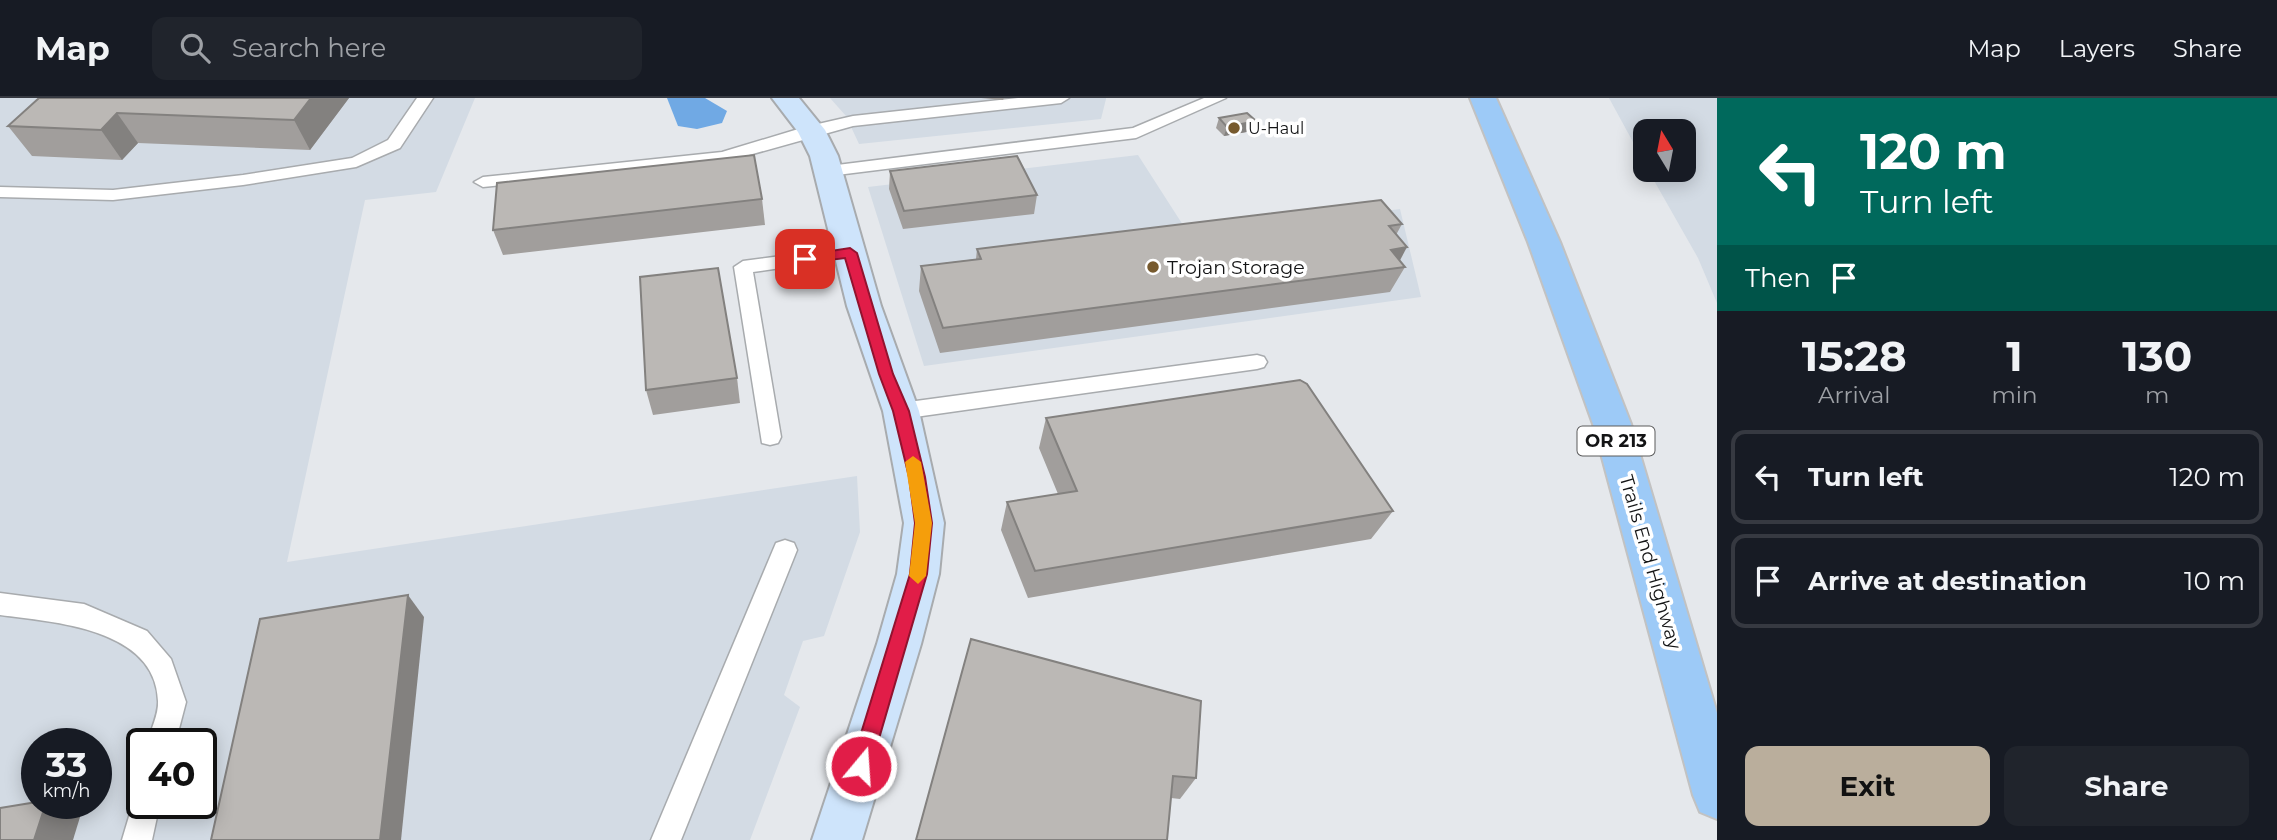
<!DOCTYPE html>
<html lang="en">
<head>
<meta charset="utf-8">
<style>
  :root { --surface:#171b24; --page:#20242c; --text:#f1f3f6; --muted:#9ea1a6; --line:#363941; --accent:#baae9c }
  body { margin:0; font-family:Montserrat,sans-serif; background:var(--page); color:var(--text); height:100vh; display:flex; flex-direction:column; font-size:26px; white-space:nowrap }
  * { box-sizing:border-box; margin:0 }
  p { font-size:23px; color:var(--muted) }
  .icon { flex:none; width:38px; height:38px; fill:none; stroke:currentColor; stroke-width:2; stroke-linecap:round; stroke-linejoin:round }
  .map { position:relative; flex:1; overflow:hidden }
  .side { display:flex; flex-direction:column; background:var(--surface); width:560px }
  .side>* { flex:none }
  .hud { background:#00695c; color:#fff; overflow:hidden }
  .needle { width:46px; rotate:350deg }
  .tools { position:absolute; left:1633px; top:21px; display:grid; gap:14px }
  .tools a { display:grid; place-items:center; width:63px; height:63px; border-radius:14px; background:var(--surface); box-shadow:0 4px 18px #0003; font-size:35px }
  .speed { position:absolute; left:21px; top:630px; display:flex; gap:14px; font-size:35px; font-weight:700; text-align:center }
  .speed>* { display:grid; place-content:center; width:91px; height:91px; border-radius:50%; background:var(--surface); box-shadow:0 4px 18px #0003; line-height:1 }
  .speed small { font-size:18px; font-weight:400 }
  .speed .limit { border:4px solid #111; border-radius:10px; background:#fff; color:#111 }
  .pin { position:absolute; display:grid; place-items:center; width:60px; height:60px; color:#fff; margin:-30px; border-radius:14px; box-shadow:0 4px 10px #0006 }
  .me { position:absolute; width:77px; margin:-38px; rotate:18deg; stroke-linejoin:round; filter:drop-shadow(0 0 5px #0008) }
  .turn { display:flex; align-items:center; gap:24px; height:147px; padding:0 28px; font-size:32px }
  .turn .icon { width:91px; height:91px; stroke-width:2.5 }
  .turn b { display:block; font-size:49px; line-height:60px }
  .then { display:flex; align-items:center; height:66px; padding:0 28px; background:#0003; gap:14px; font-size:26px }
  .eta { display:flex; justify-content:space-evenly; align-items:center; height:119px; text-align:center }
  .eta b { font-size:42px; font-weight:700; line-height:49px }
  .button { display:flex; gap:14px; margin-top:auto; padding:14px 28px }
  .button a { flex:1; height:80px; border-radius:14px; background:var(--accent); color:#111; font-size:28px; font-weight:700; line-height:80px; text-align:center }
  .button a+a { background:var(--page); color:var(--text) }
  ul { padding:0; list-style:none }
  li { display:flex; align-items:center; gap:21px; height:94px; margin:0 14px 10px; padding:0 14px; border:4px solid var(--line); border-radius:14px }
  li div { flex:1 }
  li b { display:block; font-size:26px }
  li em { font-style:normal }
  header { display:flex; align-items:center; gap:42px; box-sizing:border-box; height:98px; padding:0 35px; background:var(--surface); border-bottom:2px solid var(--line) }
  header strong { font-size:33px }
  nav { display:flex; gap:38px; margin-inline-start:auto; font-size:24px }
  .search { width:490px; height:63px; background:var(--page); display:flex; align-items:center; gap:18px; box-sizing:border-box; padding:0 24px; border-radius:14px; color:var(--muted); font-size:26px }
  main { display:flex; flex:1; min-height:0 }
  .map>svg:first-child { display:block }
  .built { fill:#d3dbe4; fill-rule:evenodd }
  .water { fill:#70a9e4 }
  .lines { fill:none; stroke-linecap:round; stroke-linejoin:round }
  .lane-casing { stroke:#a8abae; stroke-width:3 }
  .secondary-casing { stroke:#a8abae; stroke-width:4 }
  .primary-casing { stroke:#c2c2c2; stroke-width:4 }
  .lane { fill:#fff; fill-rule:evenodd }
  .secondary { fill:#cee4fb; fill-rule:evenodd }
  .primary { fill:#9dcaf7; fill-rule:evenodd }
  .wall { fill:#a19e9c }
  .shaded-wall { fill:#83817f }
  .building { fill:#bbb8b5; stroke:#83817f; stroke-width:2 }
  .route { fill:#e11d48; stroke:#92132f; stroke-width:2 }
  .slow { fill:#f59e0b }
  .poi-dot { fill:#775a2e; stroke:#fff; stroke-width:2.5 }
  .labels { text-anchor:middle; stroke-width:7; stroke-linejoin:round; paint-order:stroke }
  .far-poi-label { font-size:16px; fill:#131415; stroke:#fff; text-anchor:start }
  .shield { fill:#fff; stroke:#5a5a5b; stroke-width:2 }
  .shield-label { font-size:18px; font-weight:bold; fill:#131415 }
  .poi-label { font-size:19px; fill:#131415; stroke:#fff; text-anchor:start }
  .street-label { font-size:19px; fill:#131415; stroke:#fff }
</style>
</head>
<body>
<header>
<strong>Map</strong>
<div class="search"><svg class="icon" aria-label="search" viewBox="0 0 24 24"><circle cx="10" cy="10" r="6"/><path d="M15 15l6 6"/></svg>Search here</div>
<nav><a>Map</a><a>Layers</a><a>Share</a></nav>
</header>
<main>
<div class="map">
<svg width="1717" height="742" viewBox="0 0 1717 742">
  <rect width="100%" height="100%" fill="#e5e8ec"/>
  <g class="built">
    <path d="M0 0H475L436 94 365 102 287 464 857 378 860 434 824 538 803 543 784 597 800 609 750 742H0ZM37 646H96V705H37ZM142 646H201V705H142Z"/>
    <polygon points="830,0 1106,0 1106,1 1101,21 859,46 846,18"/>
    <polygon points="1609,0 1717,0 1717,205 1698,160 1648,72 1684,72 1684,33 1645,33 1645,66"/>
    <polygon points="1138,57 1190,138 1400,111 1421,199 924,268 868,89"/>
  </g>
  <polygon class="water" points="667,0 705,0 727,13 722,25 697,31 678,28"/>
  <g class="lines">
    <g class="lane-casing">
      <g id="lane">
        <polygon points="417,0 433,0 400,50 356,69 243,87 113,102 0,99 0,89 113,92 243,77 352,60 388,42"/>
        <polygon points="1018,0 1069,0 1061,5 853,28 724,64 483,89 474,84 483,79 722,54 805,29 853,18"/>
        <polygon points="1204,0 1226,0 1136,40 829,78 820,73 829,68 1133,30"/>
        <polygon points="850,149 857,151 859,155 857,159 753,174 781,339 778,345 770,347 762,345 734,169 743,163"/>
        <polygon points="1257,257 1264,259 1267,264 1264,269 1257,271 901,321 893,319 890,313 893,307 901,305"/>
        <polygon points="785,442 794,445 797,452 681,742 651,742 773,452 776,445"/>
        <path d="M0 495 84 506 147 533 171 561 186 604 175 646H147C150 633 159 616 158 603 156 530 53 524 0 517Z"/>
        <polygon points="142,692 142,705 160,705 152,742 122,742 136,695"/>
      </g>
    </g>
    <g class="secondary-casing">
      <polygon id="secondary" points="772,0 799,0 825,32 838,58 881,208 919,313 944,425 939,476 921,546 862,742 812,742 877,546 897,476 904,425 883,313 847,208 810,58 798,34"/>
    </g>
    <g class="primary-casing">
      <polygon id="primary" points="1470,0 1496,0 1560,144 1631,326 1717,615 1717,721 1700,714 1693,697 1593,326 1528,144"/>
    </g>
    <use href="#lane" class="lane"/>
    <use href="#secondary" class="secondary"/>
    <use href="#primary" class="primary"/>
  </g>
  <g class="wall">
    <polygon points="39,0 349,0 310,52 138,45 122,62 32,58 8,28"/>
    <polygon points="981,0 1004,0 1003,2"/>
    <polygon points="1219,20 1252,33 1224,38 1216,30"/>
    <polygon points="890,73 1037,97 1034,116 903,131 889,91"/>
    <polygon points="762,101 765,127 503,157 493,132"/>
    <polygon points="1402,126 1396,137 1400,163 1405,169 1390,194 940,255 919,193 921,168 976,161 977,151"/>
    <polygon points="737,280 740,305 653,317 646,292"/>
    <polygon points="1046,320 1393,413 1371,441 1028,500 1001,432 1007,404 1058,396 1039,350"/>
    <polygon points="971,541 1196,680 1180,701 1171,700"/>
  </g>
  <g class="shaded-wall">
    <polygon points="311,0 349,0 310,52 294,22"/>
    <polygon points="117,15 138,45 122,62 101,32"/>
    <polygon points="1256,23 1252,33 1224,38 1227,29"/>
    <polygon points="1407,149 1396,170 1391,152"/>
    <polygon points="408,497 424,519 401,742 380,742"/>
    <polygon points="46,705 53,705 80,719 73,742 34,742"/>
  </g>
  <g class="building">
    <polygon points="39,0 311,0 294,22 117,15 101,32 8,28"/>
    <polygon points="1247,15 1256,23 1227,29 1219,20"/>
    <polygon points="754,57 762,101 493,132 497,85"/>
    <polygon points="1017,58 1037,97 904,113 890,73"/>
    <polygon points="1381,102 1402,126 1389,128 1407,149 1391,152 1405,169 943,230 921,168 981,161 977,151"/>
    <polygon points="718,170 737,280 646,292 640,179"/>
    <polygon points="1300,282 1307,286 1393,413 1035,473 1007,404 1077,393 1046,320"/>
    <polygon points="408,497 380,742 211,742 260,521"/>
    <polygon points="971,541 1201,603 1196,680 1173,678 1167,742 916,742"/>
    <polygon points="37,704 37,705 46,705 34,742 0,742 0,710"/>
  </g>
  <polygon class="route" points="850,150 857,155 893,276 909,313 925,379 932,425 927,476 871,668 868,675 861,678 854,675 851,668 910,476 915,425 909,379 893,313 879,276 845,160 805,165 799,161 805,157"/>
  <polygon class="slow" points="913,358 921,364 932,425 926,478 918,486 909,478 915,425 905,364"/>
  <g class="poi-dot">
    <circle cx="1234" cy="30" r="7"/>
    <circle cx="1153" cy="169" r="7"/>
  </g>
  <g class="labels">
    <g class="far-poi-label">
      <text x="1248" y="36">U-Haul</text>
    </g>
    <rect class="shield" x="1577.5" y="328.5" width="77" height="29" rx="5"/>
    <g class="shield-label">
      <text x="1616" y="349">OR 213</text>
    </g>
    <g class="poi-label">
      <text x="1167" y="176">Trojan Storage</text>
    </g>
    <g class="street-label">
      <text transform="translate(1651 464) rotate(74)" y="7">Trails End Highway</text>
    </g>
  </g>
</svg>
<div class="tools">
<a><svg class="needle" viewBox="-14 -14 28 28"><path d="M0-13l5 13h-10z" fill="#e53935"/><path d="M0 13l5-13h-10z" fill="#9ea1a6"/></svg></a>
</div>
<div class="speed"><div>33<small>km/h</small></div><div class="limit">40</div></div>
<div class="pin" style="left:805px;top:161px;background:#d93025"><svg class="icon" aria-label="arrive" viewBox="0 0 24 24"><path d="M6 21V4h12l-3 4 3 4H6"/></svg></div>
<svg class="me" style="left:861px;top:668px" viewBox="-20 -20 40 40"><circle r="17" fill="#e11d48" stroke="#fff" stroke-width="3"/><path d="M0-11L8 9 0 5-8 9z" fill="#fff"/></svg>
</div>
<section class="side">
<div class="hud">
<div class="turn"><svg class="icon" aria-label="left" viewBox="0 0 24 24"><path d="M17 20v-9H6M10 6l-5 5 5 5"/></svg><div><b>120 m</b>Turn left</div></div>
<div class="then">Then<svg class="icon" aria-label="arrive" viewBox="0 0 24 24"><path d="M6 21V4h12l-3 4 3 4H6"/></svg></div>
</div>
<div class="eta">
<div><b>15:28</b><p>Arrival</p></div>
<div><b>1</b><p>min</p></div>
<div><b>130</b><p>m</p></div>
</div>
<ul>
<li><svg class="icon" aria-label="left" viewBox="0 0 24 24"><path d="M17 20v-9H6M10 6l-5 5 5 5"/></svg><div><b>Turn left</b></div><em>120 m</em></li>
<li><svg class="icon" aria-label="arrive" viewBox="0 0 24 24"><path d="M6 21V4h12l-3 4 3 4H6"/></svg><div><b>Arrive at destination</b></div><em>10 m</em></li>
</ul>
<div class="button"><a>Exit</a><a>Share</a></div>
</section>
</main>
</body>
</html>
